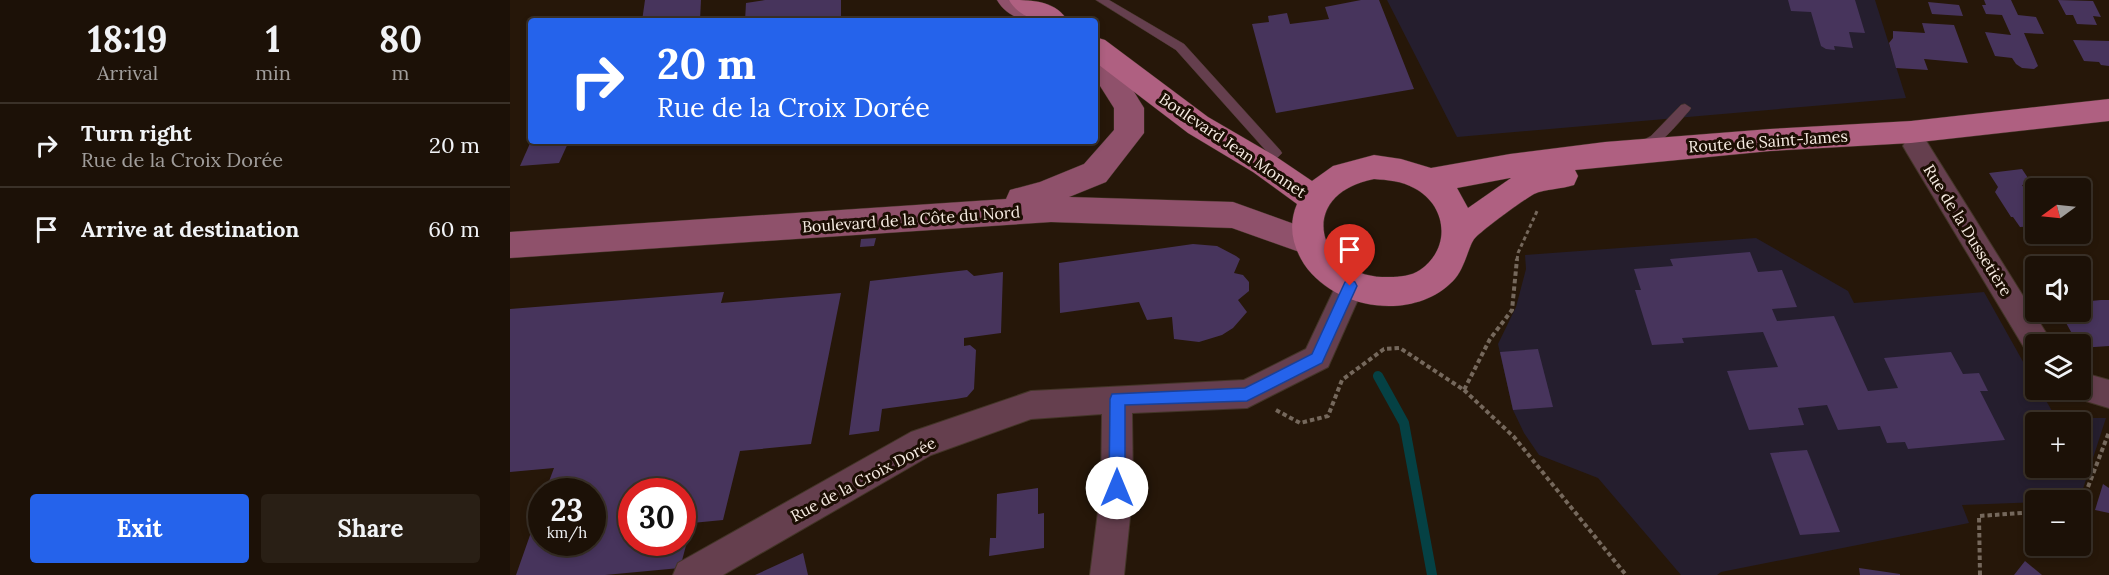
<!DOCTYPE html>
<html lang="en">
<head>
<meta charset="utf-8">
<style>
  :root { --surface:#1c1107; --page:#291f15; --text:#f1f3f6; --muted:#a09d9b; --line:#3a3128; --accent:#2563eb }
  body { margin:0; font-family:Lora,serif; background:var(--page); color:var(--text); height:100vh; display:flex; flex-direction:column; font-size:22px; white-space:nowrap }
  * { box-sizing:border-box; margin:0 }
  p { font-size:20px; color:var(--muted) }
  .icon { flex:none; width:33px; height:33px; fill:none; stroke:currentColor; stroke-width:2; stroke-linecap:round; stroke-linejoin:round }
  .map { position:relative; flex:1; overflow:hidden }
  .panel { display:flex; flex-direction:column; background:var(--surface); width:510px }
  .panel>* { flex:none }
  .hud { position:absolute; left:18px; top:18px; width:570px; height:126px; border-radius:6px; box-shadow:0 3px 9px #0003,0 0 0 2px var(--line); background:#2563eb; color:#fff; overflow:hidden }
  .needle { width:39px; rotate:255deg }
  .fabs { position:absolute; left:1515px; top:178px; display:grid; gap:12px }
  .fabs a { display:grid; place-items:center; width:66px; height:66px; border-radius:6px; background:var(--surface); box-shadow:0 3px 9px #0003,0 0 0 2px var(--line); font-size:30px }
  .speed { position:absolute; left:18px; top:478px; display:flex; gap:12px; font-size:30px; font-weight:700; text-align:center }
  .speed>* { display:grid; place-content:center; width:78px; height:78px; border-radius:50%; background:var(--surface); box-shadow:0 3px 9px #0003,0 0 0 2px var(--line); line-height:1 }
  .speed small { font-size:15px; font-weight:400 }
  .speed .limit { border:9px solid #d22; background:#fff; color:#111 }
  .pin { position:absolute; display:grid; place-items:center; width:51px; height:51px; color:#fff; margin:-62px -26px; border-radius:50% 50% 50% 0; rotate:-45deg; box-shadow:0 0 6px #0007 }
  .pin .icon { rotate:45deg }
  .me { position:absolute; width:66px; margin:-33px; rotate:0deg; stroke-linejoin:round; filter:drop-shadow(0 0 4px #0008) }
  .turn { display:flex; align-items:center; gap:21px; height:126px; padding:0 30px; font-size:27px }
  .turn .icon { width:78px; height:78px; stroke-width:2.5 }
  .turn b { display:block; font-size:42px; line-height:51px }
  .eta { display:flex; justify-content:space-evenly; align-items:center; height:102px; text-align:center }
  .eta b { font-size:36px; font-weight:700; line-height:42px }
  .cta { display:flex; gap:12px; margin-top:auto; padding:12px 30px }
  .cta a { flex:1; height:69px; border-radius:6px; background:var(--accent); color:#fff; font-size:24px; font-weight:700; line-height:69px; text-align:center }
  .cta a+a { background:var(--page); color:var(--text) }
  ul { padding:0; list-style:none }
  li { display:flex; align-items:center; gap:18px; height:84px; padding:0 30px; border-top:2px solid var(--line) }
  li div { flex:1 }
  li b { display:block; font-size:22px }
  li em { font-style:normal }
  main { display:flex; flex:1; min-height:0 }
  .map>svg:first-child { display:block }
  .education { fill:#251e2e; fill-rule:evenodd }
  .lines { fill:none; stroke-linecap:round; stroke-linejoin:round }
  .stream { stroke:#054144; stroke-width:10 }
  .building { fill:#47345c; fill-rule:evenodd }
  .service-casing { stroke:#433527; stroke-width:1 }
  .minor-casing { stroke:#433527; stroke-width:2 }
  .secondary-casing { stroke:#433527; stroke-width:1 }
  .primary-casing { stroke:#433527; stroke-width:1 }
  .path-far1 { stroke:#75685c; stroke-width:3; stroke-dasharray:4 3; stroke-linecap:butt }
  .path { stroke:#75685c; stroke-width:4; stroke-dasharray:4.5 3; stroke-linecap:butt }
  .service { fill:#653f4e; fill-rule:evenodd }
  .minor { fill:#653f4e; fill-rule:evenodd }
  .secondary { fill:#8f516b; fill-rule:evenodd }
  .primary { fill:#af6081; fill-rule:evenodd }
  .route { fill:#2563eb; stroke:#184099; stroke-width:1.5 }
  .labels { text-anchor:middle; stroke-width:6; stroke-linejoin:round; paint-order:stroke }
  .street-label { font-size:16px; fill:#f6ebe2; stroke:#1c0e03 }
</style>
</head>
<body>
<main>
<section class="panel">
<div class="eta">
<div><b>18:19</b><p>Arrival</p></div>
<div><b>1</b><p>min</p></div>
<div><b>80</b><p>m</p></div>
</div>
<ul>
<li><svg class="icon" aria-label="right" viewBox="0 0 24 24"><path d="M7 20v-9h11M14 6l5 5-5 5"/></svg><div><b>Turn right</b><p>Rue de la Croix Dorée</p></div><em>20 m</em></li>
<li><svg class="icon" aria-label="arrive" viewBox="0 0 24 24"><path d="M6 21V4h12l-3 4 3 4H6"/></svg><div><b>Arrive at destination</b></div><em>60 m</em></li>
</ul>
<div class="cta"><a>Exit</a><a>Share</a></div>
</section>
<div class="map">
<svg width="1599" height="575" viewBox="0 0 1599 575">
  <rect width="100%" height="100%" fill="#261709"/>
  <g class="education">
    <polygon points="877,0 1365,0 1396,98 947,137"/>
    <path d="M1246 238 1338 291 1344 303 1474 292 1525 383 1526 390H1530L1546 418H1596L1570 498 1560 501 1452 505 1459 523 1211 572 1207 575H1171L1088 478 1029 455 1014 433 1003 410 988 344 1006 307 1016 269 1015 255ZM1526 423H1570V468H1526Z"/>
  </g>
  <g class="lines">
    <polyline class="stream" points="868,376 894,423 922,575"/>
  </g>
  <g class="building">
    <polygon points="135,0 191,0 190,20 132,21"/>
    <polygon points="255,0 331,0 331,21 235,21 236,3"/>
    <polygon points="851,0 869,0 904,89 766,113 742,24 759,22 758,16 777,13 780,24 819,19 815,7"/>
    <polygon points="1278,0 1345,0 1355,33 1339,32 1343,48 1324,46 1325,50 1316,49 1311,46 1301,12 1281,11"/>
    <polygon points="1474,0 1501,0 1508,15 1526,17 1534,34 1514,33 1528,66 1524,69 1512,68 1506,64 1502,58 1485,56 1475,32 1501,35 1492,15 1476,14 1472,5 1476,5"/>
    <polygon points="1548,0 1583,1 1591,17 1583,16 1587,25 1567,24 1563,15 1556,15"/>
    <polygon points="1418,2 1449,5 1453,16 1422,14"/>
    <polygon points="1412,23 1444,25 1458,63 1414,59 1418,70 1386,68 1379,43 1383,38 1383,31 1415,33"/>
    <polygon points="1563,40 1599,41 1599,66 1591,65 1589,62 1574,61"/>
    <polygon points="21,141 59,141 49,163 10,166"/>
    <polygon points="1512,169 1522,184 1512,185 1526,206 1526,226 1510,227 1503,217 1501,217 1485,192 1488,187 1479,173"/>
    <polygon points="366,238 364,246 350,247 351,239"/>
    <polygon points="683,244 707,246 726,256 730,259 724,273 733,275 739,282 739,291 728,300 737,312 723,328 712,335 689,342 664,339 662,317 637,320 629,302 550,313 549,263"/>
    <polygon points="1240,252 1248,272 1272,270 1287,307 1262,309 1267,321 1324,316 1358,391 1388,388 1374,358 1441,352 1453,374 1469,373 1478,391 1470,391 1495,440 1398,449 1395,442 1377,443 1370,426 1328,430 1317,405 1288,408 1294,425 1239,430 1217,371 1268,367 1253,332 1172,338 1174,343 1142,345 1125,290 1131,290 1124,269 1163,266 1160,259"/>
    <polygon points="457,270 464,276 493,272 491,333 454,338 454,346 460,345 466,350 464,389 457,397 446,399 372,409 369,431 339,435 360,281"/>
    <path d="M214 292 211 303 331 293 301 444 230 451 213 520 182 523 170 568 95 575H6L31 504 32 543H82V492H35L44 468 0 472V309ZM122 492H172V543H122Z"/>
    <polygon points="1591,300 1599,300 1599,346 1570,348 1550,312 1570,312 1570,302"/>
    <polygon points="1028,349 1043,407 1003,410 990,352"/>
    <polygon points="1297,450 1330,532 1290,535 1260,453"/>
    <polygon points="1593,484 1599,488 1599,513 1585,510"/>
    <polygon points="528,488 528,514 534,513 534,548 479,556 480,538 486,538 487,494"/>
    <polygon points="293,553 298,575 245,575"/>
    <polygon points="1515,561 1532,575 1504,575"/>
    <polygon points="1349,568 1390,574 1390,575 1350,575"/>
  </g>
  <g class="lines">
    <g class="service-casing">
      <g id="service">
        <polygon points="586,0 599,0 674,44 770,150 772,153 758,167 750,167 748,164 758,153 666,50"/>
        <path d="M1175 104 1181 108 1179 111C1168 123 1145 154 1128 149L1126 146 1128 143 1141 136 1171 105Z"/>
      </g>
    </g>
    <g class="minor-casing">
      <g id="minor">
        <polygon points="1406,136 1415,139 1538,336 1543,345 1526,345 1526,357 1518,354 1397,153 1393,146 1397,139"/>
        <polygon points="840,274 850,277 854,286 818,367 737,408 622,413 623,488 614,575 580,575 591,488 592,414 521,419 421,455 213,575 163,575 168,563 401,432 521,391 734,380 796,349 830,277"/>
        <polygon points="1570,372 1599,380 1599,408 1559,396 1557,390 1570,390"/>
      </g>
    </g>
    <g class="secondary-casing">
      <g id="secondary">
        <path d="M487 0C509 0 531 0 544 21 521 21 500 22 487 0Z"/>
        <polygon points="585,52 595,55 609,67 629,100 634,108 634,133 596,182 559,197 723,202 809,233 814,242 809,251 798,255 722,228 541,222 0,258 0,232 496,199 500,190 530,182 574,164 604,130 604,108 585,78"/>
      </g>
    </g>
    <g class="primary-casing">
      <g id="primary">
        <path d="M499 0C521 0 545 0 558 21 535 21 512 22 499 0Z"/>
        <path d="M585 37 595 40 698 117 765 156 802 181 823 166 864 155 891 159 921 168 1000 154 1095 142 1260 129 1401 121 1599 99V121L1401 143 1260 151 1065 170 1068 176 1064 185C1052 189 1035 189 1024 194 1012 201 975 228 965 238 959 244 955 269 943 281 903 322 825 310 794 264 782 245 778 225 787 204L743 172 678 133 585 62ZM1001 178 958 208 947 188 1000 178ZM864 179C877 180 892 181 904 188 937 205 942 248 910 270 901 276 890 277 879 277 809 280 782 195 864 179Z"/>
      </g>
    </g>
    <polyline class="path-far1" points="1007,260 1008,253 1028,209"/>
    <g class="path">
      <polyline points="954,390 1004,437 1116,575"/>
      <polyline points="766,410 790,423 818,416 832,380 874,349 890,348 954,390 980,339 1002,310 1007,259"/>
      <polyline points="1570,508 1599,432"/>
      <polyline points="1470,575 1469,516 1526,512"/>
    </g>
    <use href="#service" class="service"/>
    <use href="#minor" class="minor"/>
    <use href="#secondary" class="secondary"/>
    <use href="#primary" class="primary"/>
  </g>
  <polygon class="route" points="840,280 845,282 847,286 812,363 737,401 615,405 615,488 612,493 607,495 601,493 599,488 600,399 602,394 735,388 802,354 835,282"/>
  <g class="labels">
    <g class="street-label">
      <text transform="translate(1258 141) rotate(-4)" y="6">Route de Saint-James</text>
      <text transform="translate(723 145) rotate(34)" y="6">Boulevard Jean Monnet</text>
      <text transform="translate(401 219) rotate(-4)" y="6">Boulevard de la Côte du Nord</text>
      <text transform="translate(1458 230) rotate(58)" y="6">Rue de la Dussetière</text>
      <text transform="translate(353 479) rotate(-28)" y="6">Rue de la Croix Dorée</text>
    </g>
  </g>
</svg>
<div class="fabs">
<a><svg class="needle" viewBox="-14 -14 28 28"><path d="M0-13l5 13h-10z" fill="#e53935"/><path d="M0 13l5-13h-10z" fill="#a09d9b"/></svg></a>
<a><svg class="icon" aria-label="sound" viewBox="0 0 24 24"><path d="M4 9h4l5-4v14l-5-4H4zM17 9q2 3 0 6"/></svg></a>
<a><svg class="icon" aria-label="layers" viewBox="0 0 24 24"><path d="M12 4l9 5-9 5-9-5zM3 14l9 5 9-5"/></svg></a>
<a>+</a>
<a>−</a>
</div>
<div class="speed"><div>23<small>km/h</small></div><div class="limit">30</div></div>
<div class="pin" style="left:840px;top:286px;background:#d93025"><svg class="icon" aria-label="arrive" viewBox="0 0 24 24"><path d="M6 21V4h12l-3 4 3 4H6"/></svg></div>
<svg class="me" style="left:607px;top:488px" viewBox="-20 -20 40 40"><circle r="19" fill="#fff"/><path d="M0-13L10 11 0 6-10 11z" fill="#2563eb"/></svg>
<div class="hud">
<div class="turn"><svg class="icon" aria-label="right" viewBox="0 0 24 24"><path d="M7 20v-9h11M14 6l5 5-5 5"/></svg><div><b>20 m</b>Rue de la Croix Dorée</div></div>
</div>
</div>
</main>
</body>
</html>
